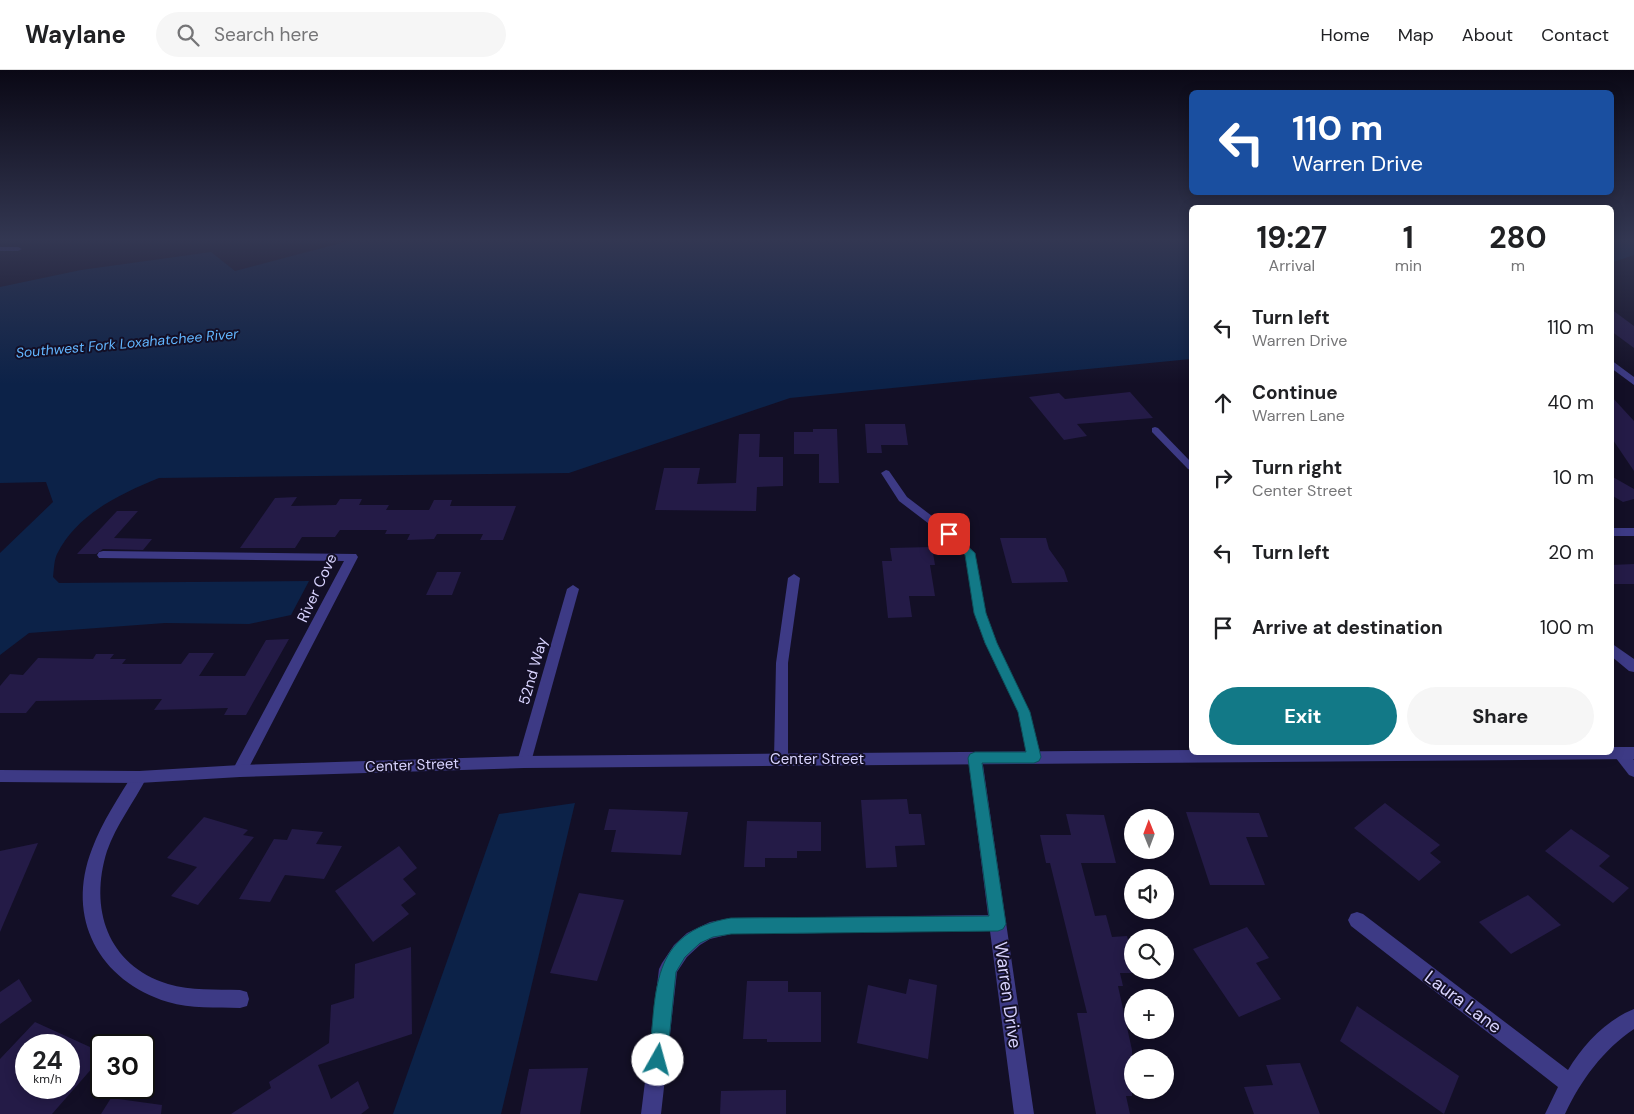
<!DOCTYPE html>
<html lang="en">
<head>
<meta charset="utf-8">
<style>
  :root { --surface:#fff; --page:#f6f6f6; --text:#202124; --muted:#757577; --line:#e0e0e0; --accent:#127987 }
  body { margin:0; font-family:"DM Sans",sans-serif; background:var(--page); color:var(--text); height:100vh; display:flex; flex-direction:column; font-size:19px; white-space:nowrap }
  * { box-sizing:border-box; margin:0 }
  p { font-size:16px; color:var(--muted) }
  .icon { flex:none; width:28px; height:28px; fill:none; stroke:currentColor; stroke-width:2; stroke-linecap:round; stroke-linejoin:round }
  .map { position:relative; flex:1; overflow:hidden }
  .drawer { position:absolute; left:1189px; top:135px; width:425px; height:550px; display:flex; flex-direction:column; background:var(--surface); border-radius:8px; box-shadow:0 2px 12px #0003 }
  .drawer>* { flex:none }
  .hud { position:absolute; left:1189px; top:20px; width:425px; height:105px; border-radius:8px; box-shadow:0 2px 12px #0003; background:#1a4fa0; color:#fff; overflow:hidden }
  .needle { width:32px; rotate:359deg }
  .tools { position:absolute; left:1124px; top:739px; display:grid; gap:10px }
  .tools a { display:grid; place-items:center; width:50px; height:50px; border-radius:50%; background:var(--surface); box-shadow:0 2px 12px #0003; font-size:25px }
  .speed { position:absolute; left:15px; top:964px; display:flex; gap:10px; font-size:25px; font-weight:700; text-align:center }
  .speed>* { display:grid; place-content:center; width:65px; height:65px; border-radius:50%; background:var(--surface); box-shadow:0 2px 12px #0003; line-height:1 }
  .speed small { font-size:12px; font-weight:400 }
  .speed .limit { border:2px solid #111; border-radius:8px; background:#fff; color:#111 }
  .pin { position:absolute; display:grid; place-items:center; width:42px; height:42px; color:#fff; margin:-21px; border-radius:10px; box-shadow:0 2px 8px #0006 }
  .me { position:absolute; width:55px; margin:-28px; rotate:7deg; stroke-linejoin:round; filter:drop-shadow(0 0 4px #0008) }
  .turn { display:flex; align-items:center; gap:18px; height:105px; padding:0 20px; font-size:22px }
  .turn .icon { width:65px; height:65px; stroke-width:2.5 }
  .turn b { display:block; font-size:35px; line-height:42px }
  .eta { display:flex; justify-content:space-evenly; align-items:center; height:85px; text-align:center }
  .eta b { font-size:30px; font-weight:700; line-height:35px }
  .button { display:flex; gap:10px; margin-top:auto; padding:10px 20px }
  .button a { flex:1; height:58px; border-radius:30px; background:var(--accent); color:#fff; font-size:20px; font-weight:700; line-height:58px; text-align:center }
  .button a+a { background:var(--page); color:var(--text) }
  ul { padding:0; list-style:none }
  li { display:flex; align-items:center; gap:15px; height:75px; padding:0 20px }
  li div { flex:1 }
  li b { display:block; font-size:19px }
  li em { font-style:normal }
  header { display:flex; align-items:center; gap:30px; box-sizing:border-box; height:70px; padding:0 25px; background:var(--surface); border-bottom:1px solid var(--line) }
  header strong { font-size:24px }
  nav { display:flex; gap:28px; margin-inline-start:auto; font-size:18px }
  .search { width:350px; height:45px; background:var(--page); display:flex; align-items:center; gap:12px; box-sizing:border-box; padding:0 18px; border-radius:28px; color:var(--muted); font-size:19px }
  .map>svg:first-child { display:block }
  .water { fill:#0c2248 }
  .building { fill:#241b47; fill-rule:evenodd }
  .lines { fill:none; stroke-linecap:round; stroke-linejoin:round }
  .service { fill:#3d3a85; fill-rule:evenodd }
  .minor { fill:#3d3a85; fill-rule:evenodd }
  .tertiary { fill:#3d3a85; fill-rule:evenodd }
  .route { fill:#127987; stroke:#0c4f58 }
  .labels { text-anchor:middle; stroke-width:4; stroke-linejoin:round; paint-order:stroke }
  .far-water-label { font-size:14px; font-style:italic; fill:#62b6ff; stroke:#130f26 }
  .street-label { font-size:15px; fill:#d9d4ff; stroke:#130f26 }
  .near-street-label { font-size:18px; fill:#d9d4ff; stroke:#130f26 }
</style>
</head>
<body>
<header>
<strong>Waylane</strong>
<div class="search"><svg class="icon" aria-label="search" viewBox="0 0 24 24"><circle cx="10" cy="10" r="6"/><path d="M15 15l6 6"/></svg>Search here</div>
<nav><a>Home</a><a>Map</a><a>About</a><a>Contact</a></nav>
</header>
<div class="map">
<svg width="1634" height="1044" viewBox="0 0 1634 1044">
  <rect width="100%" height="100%" fill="#130f26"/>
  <g class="water">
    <path d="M360 168H1191V289L790 328 569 403 159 408C120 424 77 444 57 484 54 490 54 500 53 507L59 513 309 511 291 545 249 554 165 553 29 563 0 585V483L53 432 46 412 0 413V217L81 200 211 182 235 201Z"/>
    <polygon points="1611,168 1634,168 1634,185 1611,193"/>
    <polygon points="575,733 501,1044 393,1044 499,744"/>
  </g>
  <g class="building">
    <polygon points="1611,239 1634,256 1634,278 1611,261"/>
    <polygon points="1130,322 1153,348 1077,354 1087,366 1064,370 1029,327 1059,323 1065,329"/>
    <polygon points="1611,326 1634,351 1634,401 1611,367"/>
    <polygon points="865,354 905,354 908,375 881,375 882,383 867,383"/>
    <polygon points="813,359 837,359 839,413 819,413 819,384 794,384 794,362 813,362"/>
    <polygon points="739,364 760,364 759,387 783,387 783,416 757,417 756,441 655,440 664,398 700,398 697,414 736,413"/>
    <polygon points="1611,406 1634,419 1634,429 1623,432 1611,425"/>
    <polygon points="297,427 291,436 336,435 340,429 362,429 359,435 389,435 386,440 429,440 434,430 452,430 450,436 516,436 503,470 480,470 483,464 437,464 434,469 407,470 410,464 385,464 387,460 340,460 335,467 302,467 295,478 240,478 275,428"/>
    <polygon points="117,441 138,441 114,468 152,469 143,480 103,479 96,484 77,484"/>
    <polygon points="1000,468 1046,468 1049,479 1064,500 1068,512 1012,513"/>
    <polygon points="932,477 935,495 930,495 935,526 909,526 912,547 888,548 882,491 892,491 890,478"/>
    <polygon points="1634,494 1634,514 1611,514 1611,495"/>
    <polygon points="437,502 461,502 452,525 426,525"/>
    <polygon points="289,569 246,645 224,645 228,638 154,640 162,629 36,631 26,643 0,643 0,616 10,604 23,605 38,588 93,589 96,584 114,584 110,589 126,589 122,594 181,594 189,583 214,583 199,606 245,606 266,570"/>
    <polygon points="907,729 909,744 921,744 925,775 895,776 897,797 866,798 861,730"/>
    <polygon points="1385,733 1440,775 1430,783 1441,792 1419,811 1354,758"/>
    <polygon points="609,739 688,742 681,785 611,782 616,760 604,760"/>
    <polygon points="1186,742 1259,743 1268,767 1246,767 1265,815 1210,815"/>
    <polygon points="1066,744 1104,745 1116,793 1081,793 1095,846 1106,845 1112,867 1127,866 1132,883 1132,903 1120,903 1123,916 1118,916 1132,980 1132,1026 1126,1026 1130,1044 1096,1044 1077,943 1087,943 1050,793 1046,793 1040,765 1071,765"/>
    <polygon points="204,747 248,760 243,765 254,767 198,835 171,826 197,797 167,788"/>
    <polygon points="747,751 821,752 821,781 797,781 797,788 765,788 765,797 744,797"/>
    <polygon points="292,759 323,762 316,774 342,776 324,809 285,805 270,832 239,829 274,769 287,770"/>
    <polygon points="1571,759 1610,786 1599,796 1629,818 1613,833 1545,781"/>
    <polygon points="38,773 0,862 0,781"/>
    <polygon points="399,776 417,798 403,809 416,824 401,835 409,844 373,872 335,821"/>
    <polygon points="579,823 624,830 597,911 550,903"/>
    <polygon points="1528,825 1561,855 1511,884 1479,852"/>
    <polygon points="1247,857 1269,888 1256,893 1281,929 1239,947 1193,879"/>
    <polygon points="411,877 412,964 318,995 331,1029 358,1011 369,1038 361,1044 231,1044 271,1018 269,1012 329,973 331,935 354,928 355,894"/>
    <polygon points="19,909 32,931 0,954 0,922"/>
    <polygon points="909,909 937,915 928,989 857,973 868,915 906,924"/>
    <polygon points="747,911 788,911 788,922 821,922 821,972 767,972 767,969 743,969"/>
    <polygon points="1357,936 1459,1006 1444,1044 1340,971"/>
    <path d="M35 952 101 982V988L52 1044H0V989ZM26 975H69V1018H26Z"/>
    <polygon points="1300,993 1320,1044 1254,1044 1244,1017 1273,1015 1266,995"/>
    <polygon points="588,998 580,1044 520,1044 529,999"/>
    <polygon points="786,1020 786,1044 720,1044 721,1021"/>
    <polygon points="111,1028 162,1035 161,1044 101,1044"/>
  </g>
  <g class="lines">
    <g class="service">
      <polygon points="1155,357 1158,358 1191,392 1191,400 1188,399 1152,362 1152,358"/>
      <polygon points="886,400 889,401 907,427 953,462 975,483 986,543 997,573 1030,642 1041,687 1039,691 1034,693 1029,691 1027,687 1018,642 985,573 974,543 965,484 945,466 899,431 881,403"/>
      <polygon points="794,504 800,508 788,593 788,689 786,693 781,695 776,693 774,689 776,593 788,508"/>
    </g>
    <g class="minor">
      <polygon points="0,177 18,177 22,179 18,181 0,181"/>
      <polygon points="1611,290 1634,307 1634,315 1611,298"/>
      <rect x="1611" y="458" width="23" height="8"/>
      <polygon points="103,481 356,484 358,487 245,705 240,707 235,705 232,701 344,491 99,488 97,485 99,482"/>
      <polygon points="573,515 579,519 531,692 529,696 524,698 519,696 517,692 567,519"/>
      <polygon points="1611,573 1634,589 1634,602 1629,601 1611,586"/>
      <polygon points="1619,677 1624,679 1634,690 1634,707 1629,705 1612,683 1614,679"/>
      <polygon points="975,682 980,684 982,688 1034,1044 1014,1044 990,861 731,864 710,869 700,875 687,887 677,902 661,1044 641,1044 659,899 662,893 674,875 687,863 710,852 731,848 988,845 968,688 970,684"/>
      <path d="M139 701 144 702 147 707C134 732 116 755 107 781 89 838 107 895 168 914 191 921 216 919 240 920L247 922 249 929 247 936 240 938C216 937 191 939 168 932 99 911 65 848 92 779 102 752 119 727 134 702Z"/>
      <path d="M1357 842 1363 844 1568 1000C1583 975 1606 950 1634 939V959C1603 980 1581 1010 1565 1044H1545L1558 1017 1351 856 1348 850 1351 844Z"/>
    </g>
    <polygon class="tertiary" points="1611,677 1634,677 1634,689 524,698 240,707 139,713 0,712 0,700 139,701 240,695 524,686 1191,680 1191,682 1611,682"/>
  </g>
  <linearGradient id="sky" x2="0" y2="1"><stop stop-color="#0a0815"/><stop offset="0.54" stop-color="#333752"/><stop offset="1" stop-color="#333752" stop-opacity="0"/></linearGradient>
  <rect width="1634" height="314" fill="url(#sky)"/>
  <path class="route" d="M949 460 975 483 986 543 997 573 1030 642 1041 687 1039 691 1034 693H982L1006 854 1003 859 998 861 731 864 713 867 700 873 685 887 676 902 667 990 664 996 658 999 652 996 649 990C657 922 648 862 731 848L989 846 968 688 970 684 975 682H1026L1018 642 985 573 974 543 965 485 944 464Z"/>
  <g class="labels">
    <g class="far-water-label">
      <text transform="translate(127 273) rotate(-5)" y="5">Southwest Fork Loxahatchee River</text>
    </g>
    <g class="street-label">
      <text transform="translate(317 518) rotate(-65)" y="5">River Cove</text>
      <text transform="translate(533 601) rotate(-74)" y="5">52nd Way</text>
      <text x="817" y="694">Center Street</text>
      <text transform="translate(412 695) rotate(-2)" y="5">Center Street</text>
    </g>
    <g class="near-street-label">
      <text transform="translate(1008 925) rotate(82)" y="6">Warren Drive</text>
      <text transform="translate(1463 932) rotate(37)" y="6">Laura Lane</text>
    </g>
  </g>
</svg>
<div class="tools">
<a><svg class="needle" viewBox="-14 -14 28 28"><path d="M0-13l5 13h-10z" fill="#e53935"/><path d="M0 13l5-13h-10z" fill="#757577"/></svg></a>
<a><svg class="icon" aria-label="sound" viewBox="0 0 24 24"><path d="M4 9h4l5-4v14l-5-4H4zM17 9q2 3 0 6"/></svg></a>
<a><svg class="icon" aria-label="search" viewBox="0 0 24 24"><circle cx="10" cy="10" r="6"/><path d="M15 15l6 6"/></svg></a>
<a>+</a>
<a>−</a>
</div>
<div class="speed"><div>24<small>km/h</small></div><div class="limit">30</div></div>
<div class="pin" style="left:949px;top:464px;background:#d93025"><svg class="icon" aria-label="arrive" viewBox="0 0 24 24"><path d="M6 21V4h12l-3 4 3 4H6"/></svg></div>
<svg class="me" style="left:658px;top:990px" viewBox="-20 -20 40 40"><circle r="19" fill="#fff"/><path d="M0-13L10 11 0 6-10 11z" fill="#127987"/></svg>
<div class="hud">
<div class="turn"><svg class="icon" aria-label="left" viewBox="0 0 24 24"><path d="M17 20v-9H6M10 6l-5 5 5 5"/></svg><div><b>110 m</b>Warren Drive</div></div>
</div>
<section class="drawer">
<div class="eta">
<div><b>19:27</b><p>Arrival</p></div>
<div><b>1</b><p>min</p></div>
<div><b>280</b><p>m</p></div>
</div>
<ul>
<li><svg class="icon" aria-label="left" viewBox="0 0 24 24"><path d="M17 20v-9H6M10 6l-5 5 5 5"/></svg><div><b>Turn left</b><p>Warren Drive</p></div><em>110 m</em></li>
<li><svg class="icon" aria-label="ahead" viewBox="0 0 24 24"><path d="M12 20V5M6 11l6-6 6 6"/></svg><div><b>Continue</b><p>Warren Lane</p></div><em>40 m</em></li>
<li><svg class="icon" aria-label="right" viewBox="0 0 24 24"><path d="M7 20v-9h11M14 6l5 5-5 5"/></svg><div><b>Turn right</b><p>Center Street</p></div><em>10 m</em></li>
<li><svg class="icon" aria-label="left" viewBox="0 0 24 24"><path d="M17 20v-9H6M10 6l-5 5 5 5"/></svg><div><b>Turn left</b></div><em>20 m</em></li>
<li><svg class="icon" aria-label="arrive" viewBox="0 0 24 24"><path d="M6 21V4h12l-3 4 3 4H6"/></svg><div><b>Arrive at destination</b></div><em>100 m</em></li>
</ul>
<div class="button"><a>Exit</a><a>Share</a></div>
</section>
</div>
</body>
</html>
